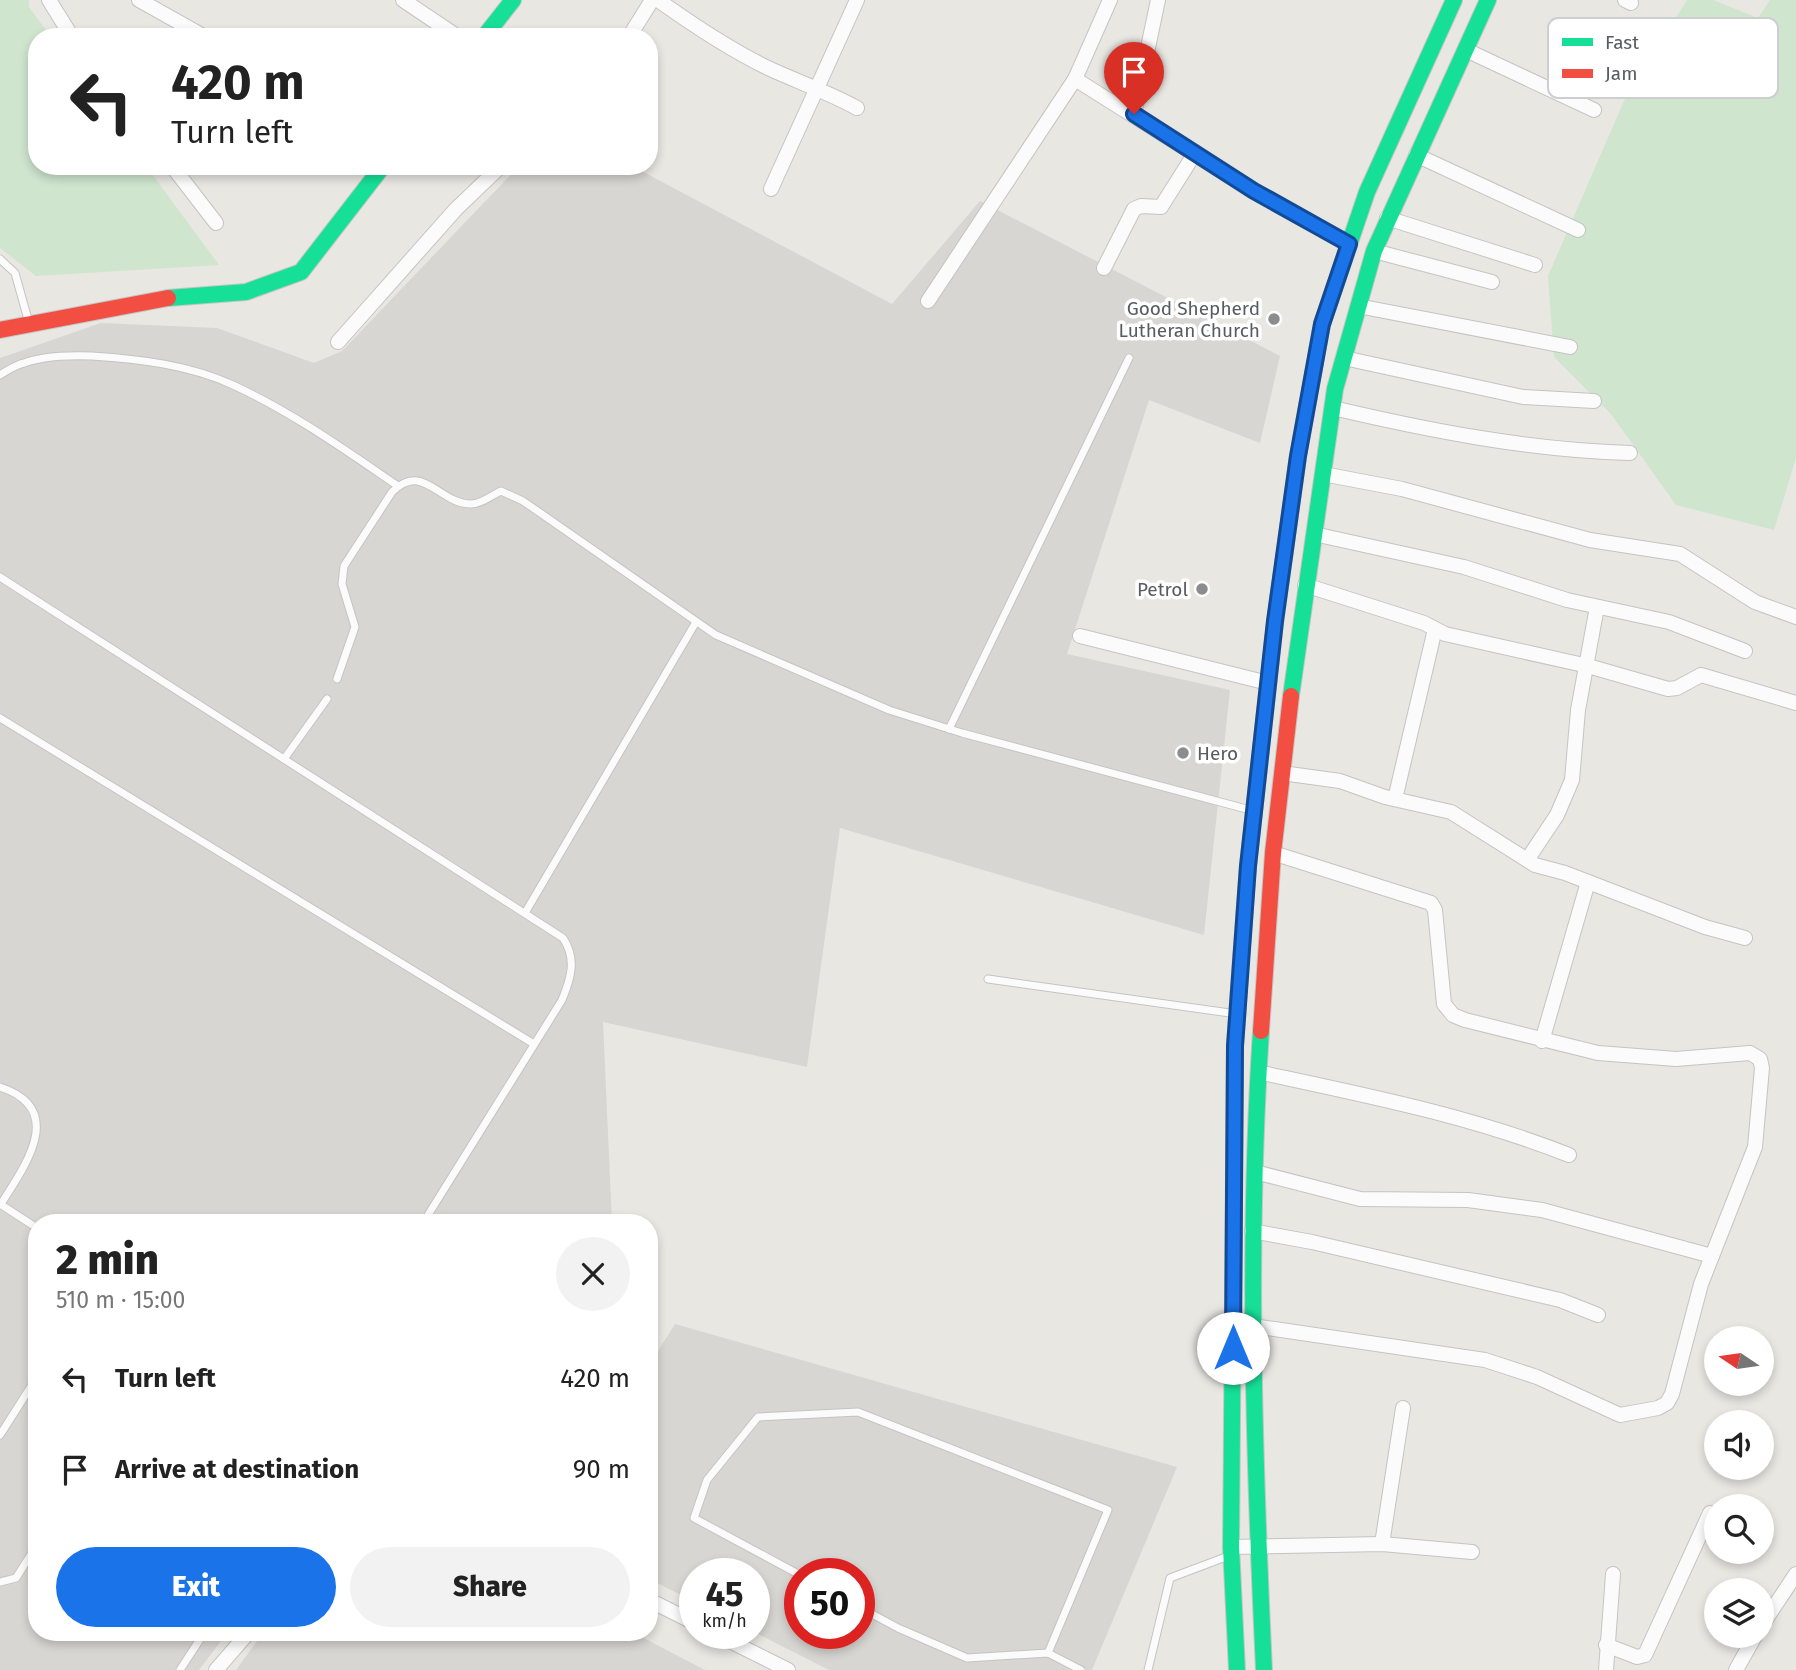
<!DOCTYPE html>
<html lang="en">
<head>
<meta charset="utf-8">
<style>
  :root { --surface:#fff; --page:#f2f2f2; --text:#222; --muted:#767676; --accent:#1a73e8 }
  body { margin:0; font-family:"Fira Sans",sans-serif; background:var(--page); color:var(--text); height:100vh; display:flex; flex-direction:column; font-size:26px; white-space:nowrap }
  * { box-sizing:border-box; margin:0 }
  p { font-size:23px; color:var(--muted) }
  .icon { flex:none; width:38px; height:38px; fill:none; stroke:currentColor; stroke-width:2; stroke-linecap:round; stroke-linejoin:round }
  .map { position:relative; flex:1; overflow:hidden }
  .panel { position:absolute; left:28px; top:1214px; width:630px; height:427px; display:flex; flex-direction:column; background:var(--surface); border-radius:28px; box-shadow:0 4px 10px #0003 }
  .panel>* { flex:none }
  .hud { position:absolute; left:28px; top:28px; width:630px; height:147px; border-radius:28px; box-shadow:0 4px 10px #0003; background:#fff; color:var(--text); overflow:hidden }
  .needle { width:46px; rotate:283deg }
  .buttons { position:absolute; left:1704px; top:1326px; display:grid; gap:14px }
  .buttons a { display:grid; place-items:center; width:70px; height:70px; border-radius:50%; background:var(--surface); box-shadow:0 4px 10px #0003; font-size:35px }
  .speed { position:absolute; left:679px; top:1558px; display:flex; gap:14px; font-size:35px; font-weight:700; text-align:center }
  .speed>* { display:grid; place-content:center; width:91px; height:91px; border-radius:50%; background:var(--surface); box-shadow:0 4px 10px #0003; line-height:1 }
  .speed small { font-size:18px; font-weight:400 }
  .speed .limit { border:10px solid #d22; background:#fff; color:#111 }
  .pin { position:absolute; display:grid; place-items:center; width:60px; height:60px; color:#fff; margin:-72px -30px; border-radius:50% 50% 50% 0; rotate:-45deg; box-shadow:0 0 7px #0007 }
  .pin .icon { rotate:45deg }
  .me { position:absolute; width:77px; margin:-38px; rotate:0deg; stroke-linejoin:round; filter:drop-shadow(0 0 5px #0008) }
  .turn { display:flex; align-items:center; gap:24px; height:147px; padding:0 28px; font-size:32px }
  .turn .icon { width:91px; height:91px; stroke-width:2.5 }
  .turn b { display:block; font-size:49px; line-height:60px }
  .round { display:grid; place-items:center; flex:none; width:74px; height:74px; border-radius:37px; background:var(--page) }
  .head { display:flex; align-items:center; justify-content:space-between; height:119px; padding:0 28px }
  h1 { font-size:42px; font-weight:800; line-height:52px }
  .button { display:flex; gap:14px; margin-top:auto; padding:14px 28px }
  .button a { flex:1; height:80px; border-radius:42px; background:var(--accent); color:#fff; font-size:28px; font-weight:800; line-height:80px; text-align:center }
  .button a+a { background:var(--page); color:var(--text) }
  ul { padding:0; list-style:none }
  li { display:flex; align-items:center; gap:21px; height:91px; padding:0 28px }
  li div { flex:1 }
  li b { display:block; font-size:26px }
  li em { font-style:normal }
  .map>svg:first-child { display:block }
  .industrial { fill:#d8d6d2; fill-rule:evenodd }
  .green { fill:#cfe5ce }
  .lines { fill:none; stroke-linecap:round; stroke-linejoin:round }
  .lane-casing { stroke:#c4c4c3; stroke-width:9 }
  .street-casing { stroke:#c4c4c3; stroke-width:16 }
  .fast-casing { stroke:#c5c5c4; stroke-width:18 }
  .jam-casing { stroke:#c5c5c4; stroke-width:18 }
  .lane { stroke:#fcfbfb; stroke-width:7 }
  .street { stroke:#fcfbfb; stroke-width:14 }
  .fast { stroke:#16e098; stroke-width:16 }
  .jam { stroke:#f24e42; stroke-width:16 }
  .route-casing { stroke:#114b97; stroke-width:18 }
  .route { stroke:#1a73e8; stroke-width:12 }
  .poi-dot { fill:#8a8c8e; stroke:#fff; stroke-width:2.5 }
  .labels { text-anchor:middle; stroke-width:7; stroke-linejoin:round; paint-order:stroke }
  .poi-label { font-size:19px; fill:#585b60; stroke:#fff; text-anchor:end }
  .key { fill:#fff; stroke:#cdcecf; stroke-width:2 }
  .key-label { font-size:19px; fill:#585b60 }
</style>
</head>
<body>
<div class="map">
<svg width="1796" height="1670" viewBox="0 0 1796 1670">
  <rect width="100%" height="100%" fill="#e8e7e2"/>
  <g class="industrial">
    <polygon points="519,166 632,166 892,304 980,201 1280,356 1260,443 1149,400 1067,654 1230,690 1204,935 840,828 807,1067 603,1022 612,1223 37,1223 37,1633 227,1633 199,1670 0,1670 0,358 101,323 217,328 314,363 342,351"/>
    <path d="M675 1324 1177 1467 1092 1670H829L754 1632V1573H695V1602L649 1579V1365ZM800 1573H859V1633H800Z"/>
    <polygon points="263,1633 634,1633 705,1670 236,1670"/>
  </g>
  <g class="green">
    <polygon points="0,0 29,0 29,7 51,37 37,37 37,166 146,166 219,265 36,276 0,248"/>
    <polygon points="1687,0 1713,0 1758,18 1770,0 1796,0 1796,458 1774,530 1676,505 1611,414 1554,357 1548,276 1624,101"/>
  </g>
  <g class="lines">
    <g class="lane-casing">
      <g id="lane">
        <polyline points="0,259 15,273 29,323"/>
        <path d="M0 375C26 356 61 355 92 356 139 359 190 365 233 385 292 412 345 450 398 486"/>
        <path d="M0 577 563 938C577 959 571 978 562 1000L423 1223"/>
        <path d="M337 679 355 627 342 584 344 566 392 492C423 461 439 504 471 504 482 504 492 495 501 491L523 501 716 635 889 710 962 733 1254 811"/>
        <polyline points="0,718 534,1044"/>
        <polyline points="949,729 1129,358"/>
        <polyline points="284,759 327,699"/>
        <polyline points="525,913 696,622"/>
        <polyline points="988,979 1237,1014"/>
        <path d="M0 1087C68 1109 24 1167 1 1204"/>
        <polyline points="0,1204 37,1228"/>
        <polyline points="0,1435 37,1377"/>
        <polyline points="800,1575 694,1518 707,1480 758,1417 858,1412 1108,1510 1048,1653"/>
        <polyline points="0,1582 16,1578 37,1545"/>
        <polyline points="859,1607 898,1628 967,1658 1048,1653 1081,1670"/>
        <polyline points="180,1670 204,1633"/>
        <polyline points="1148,1670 1170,1578 1231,1555"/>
      </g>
    </g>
    <g class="street-casing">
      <g id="street">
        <polyline points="49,0 72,37"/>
        <polyline points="139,0 205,37"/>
        <polyline points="403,0 458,37"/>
        <path d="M658 0C693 25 729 49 768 68 798 82 828 92 857 108"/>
        <polyline points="1625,0 1631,3"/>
        <polyline points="629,37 652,0"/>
        <polyline points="1466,50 1594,110"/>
        <polyline points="1075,79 1253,191 1349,244"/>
        <polyline points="1134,114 1158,0"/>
        <polyline points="1416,155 1578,230"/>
        <polyline points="172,166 216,223"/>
        <polyline points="771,189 857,0"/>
        <polyline points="1387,218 1535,265"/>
        <polyline points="1374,251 1492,282"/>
        <polyline points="1104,268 1134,209 1141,206 1161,207 1195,153"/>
        <polyline points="928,301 1075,79 1110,0"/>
        <polyline points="1358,306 1570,347"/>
        <polyline points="338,342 456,209 501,166"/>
        <polyline points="1344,358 1523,397 1594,401"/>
        <path d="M1333 408C1431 431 1529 450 1630 453"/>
        <polyline points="1323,474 1402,489 1590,540 1680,554 1755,602 1796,617"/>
        <polyline points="1314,534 1464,567 1567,600 1669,622 1745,651"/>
        <polyline points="1305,585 1424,623 1445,634 1588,666 1668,689 1677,688 1701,675 1796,703"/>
        <polyline points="1080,636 1268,683"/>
        <polyline points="1282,773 1340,781 1385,797 1451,812 1535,865 1565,873 1705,927 1745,938"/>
        <polyline points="1395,799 1435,629"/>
        <polyline points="1527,860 1557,815 1572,780 1578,710 1597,607"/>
        <polyline points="1542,1041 1588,882"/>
        <path d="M1258 1072C1364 1095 1468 1115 1569 1155"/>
        <polyline points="1255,1172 1360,1199 1468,1200 1542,1210 1712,1256"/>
        <polyline points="1252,1231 1312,1242 1560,1300 1598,1315"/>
        <polyline points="1233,1323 1485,1360 1537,1377 1620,1415 1658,1408 1667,1403 1672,1394 1701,1284 1755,1147 1762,1068 1760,1059 1750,1053 1676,1059 1598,1053 1465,1020 1453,1015 1444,1004 1435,910 1431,903 1273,853"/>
        <polyline points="1382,1544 1403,1408"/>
        <polyline points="1231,1547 1382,1544 1472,1552"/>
        <polyline points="649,1600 695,1623"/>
        <polyline points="1762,1625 1796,1574"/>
        <polyline points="714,1633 788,1670"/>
        <polyline points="1606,1645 1637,1657 1645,1655 1710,1513"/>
        <polyline points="216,1670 248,1633"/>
        <polyline points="1606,1670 1613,1574"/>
        <polyline points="1736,1670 1755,1636"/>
      </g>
    </g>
    <g class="fast-casing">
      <g id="fast">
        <polyline points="484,37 513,0"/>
        <polyline points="168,298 246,292 301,272 383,166"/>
        <polyline points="1275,623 1298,456 1322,324 1367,192 1454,0"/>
        <polyline points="1291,696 1335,389 1374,251 1488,0"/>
        <path d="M1261 1031C1247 1244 1254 1457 1264 1670"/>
        <polyline points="1237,1670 1231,1547 1235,1046 1241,959"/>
      </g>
    </g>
    <g class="jam-casing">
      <g id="jam">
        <polyline points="0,330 168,298"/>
        <polyline points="1241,959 1248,866 1275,623"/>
        <polyline points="1261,1031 1273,853 1291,696"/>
      </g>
    </g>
    <use href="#lane" class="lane"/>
    <use href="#street" class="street"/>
    <use href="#fast" class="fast"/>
    <use href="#jam" class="jam"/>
  </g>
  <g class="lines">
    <g class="route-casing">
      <polyline id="route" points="1134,114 1254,191 1349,244 1322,324 1298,456 1275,621 1248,866 1235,1046 1233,1348"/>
    </g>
    <use href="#route" class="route"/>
  </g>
  <g class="poi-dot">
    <circle cx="1274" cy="319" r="7"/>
    <circle cx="1202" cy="589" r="7"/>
    <circle cx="1183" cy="753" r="7"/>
  </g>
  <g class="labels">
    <g class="poi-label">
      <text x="1260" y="315">Good Shepherd<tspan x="1260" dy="22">Lutheran Church</tspan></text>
      <text x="1188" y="596">Petrol</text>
      <text x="1197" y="760" text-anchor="start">Hero</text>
    </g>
  </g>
  <rect x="1548" y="18" width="230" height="80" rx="10" class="key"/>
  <rect x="1562" y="38" width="31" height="8" fill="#16e098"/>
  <rect x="1562" y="69" width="31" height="9" fill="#f24e42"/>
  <g class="key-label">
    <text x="1605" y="49">Fast</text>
    <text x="1605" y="80">Jam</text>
  </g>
</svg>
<div class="buttons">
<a><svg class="needle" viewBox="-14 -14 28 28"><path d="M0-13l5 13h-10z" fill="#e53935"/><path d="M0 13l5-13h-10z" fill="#767676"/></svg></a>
<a><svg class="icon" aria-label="sound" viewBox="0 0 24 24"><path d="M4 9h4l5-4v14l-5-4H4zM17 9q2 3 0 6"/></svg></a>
<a><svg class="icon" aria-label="search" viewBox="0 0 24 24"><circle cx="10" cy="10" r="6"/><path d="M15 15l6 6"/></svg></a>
<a><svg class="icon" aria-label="layers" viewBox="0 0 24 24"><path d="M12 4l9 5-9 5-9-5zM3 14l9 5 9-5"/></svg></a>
</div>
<div class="speed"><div>45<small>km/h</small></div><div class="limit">50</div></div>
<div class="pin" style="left:1134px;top:114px;background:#d93025"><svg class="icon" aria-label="arrive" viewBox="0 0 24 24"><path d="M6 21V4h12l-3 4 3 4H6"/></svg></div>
<svg class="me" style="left:1233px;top:1348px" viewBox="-20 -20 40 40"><circle r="19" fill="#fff"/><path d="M0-13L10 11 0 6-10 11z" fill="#1a73e8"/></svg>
<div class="hud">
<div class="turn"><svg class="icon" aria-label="left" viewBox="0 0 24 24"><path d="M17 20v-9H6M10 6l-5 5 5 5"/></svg><div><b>420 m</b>Turn left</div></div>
</div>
<section class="panel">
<div class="head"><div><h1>2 min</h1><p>510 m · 15:00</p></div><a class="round"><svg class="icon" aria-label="close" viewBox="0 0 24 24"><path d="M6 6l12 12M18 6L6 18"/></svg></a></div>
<ul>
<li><svg class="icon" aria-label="left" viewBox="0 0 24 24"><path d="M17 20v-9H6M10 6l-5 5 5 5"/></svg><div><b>Turn left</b></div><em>420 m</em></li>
<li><svg class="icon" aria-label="arrive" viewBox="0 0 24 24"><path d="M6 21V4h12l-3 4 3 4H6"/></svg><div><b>Arrive at destination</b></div><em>90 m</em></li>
</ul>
<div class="button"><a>Exit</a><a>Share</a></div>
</section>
</div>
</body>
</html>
